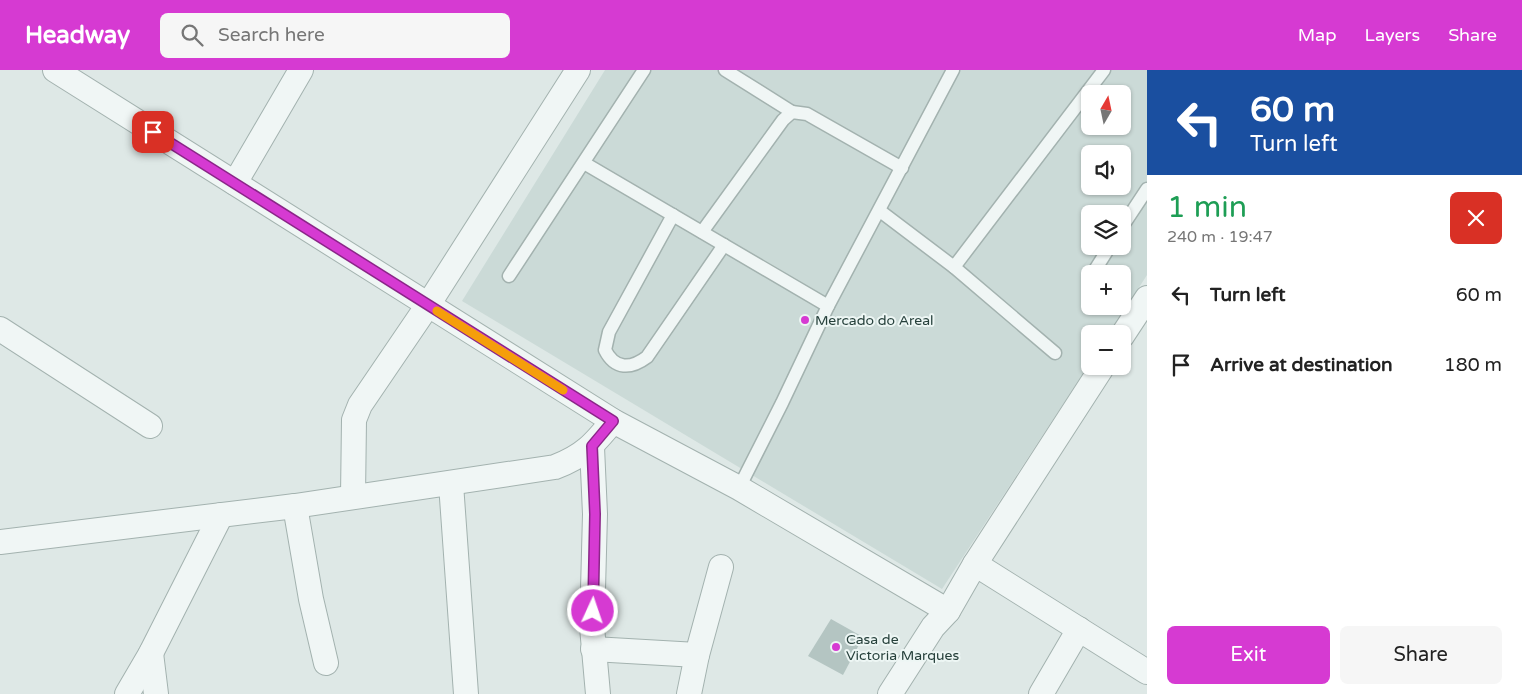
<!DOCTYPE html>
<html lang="en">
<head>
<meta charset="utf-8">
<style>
  :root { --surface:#fff; --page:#f6f6f6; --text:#222; --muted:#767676; --accent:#d63ad2 }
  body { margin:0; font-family:"Varela Round",sans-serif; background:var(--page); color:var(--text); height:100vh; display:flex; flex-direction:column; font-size:19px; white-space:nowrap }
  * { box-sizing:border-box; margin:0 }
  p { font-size:16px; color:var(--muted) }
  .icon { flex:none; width:28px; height:28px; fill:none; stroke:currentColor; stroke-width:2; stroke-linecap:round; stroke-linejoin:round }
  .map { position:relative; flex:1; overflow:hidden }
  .side { display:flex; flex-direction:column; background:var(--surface); width:375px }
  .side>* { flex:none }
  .guide { background:#1a4fa0; color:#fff; overflow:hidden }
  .needle { width:32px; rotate:9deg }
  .tools { position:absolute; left:1081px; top:15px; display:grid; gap:10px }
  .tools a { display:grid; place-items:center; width:50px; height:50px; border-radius:8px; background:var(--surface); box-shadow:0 1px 4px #0004; font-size:25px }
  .pin { position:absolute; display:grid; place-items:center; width:42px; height:42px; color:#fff; margin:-21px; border-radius:10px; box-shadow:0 2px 8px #0006 }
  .me { position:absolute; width:55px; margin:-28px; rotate:3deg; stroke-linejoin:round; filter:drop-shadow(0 0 4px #0008) }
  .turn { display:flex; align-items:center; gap:18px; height:105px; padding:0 20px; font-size:22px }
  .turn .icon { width:65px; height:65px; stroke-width:2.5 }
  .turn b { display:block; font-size:35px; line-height:42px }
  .round { display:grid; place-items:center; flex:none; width:52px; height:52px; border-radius:8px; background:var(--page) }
  .summary { display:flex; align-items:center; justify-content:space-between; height:85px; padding:0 20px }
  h1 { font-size:30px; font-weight:600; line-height:38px; color:#1e9e55 }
  .action { display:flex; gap:10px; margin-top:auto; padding:10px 20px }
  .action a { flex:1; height:58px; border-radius:8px; background:var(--accent); color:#fff; font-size:20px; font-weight:600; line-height:58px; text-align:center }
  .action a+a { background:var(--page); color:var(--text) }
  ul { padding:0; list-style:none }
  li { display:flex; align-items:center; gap:15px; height:70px; padding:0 20px }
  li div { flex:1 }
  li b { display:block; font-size:19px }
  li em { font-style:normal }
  header { display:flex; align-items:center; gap:30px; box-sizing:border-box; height:70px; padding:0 25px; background:var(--accent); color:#fff }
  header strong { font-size:24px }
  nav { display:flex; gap:28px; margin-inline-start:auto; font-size:18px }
  .search { width:350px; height:45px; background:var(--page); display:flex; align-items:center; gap:12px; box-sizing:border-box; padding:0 18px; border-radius:8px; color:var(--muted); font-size:19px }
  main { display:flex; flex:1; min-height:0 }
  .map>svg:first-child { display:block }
  .built { fill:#cbdad7; fill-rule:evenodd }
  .building { fill:#b4c5c2 }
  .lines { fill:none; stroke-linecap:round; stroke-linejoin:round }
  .lane-casing { stroke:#a3b2af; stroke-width:15 }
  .street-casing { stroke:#a3b2af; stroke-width:26 }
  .lane { stroke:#f0f6f5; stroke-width:12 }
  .street { stroke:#f0f6f5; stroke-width:24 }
  .route-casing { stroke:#8b2688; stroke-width:12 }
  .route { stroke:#d63ad2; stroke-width:9 }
  .slow { stroke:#f59e0b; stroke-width:9 }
  .poi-dot { fill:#d63ad2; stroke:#edf6f4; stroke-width:2 }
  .labels { text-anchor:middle; stroke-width:4; stroke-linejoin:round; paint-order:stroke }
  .poi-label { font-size:14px; fill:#26403b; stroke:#edf6f4; text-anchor:start }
</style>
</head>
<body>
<header>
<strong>Headway</strong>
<div class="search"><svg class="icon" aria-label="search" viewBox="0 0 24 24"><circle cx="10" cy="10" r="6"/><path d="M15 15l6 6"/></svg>Search here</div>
<nav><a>Map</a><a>Layers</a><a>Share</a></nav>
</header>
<main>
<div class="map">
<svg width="1147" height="624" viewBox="0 0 1147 624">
  <rect width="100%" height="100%" fill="#dee8e6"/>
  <path class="built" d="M605 0H1147V205L1109 264H1090V293L942 519 462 231ZM1090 24H1122V56H1090ZM1090 84H1122V116H1090ZM1090 144H1122V176H1090ZM1090 204H1122V236H1090Z"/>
  <polygon class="building" points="831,549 863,567 843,605 808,586"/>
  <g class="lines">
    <g class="lane-casing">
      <g id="lane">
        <polyline points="725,0 792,42"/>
        <polyline points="584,93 828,236"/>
        <polyline points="880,141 954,197 1055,283"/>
        <path d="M673 145 609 262 605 280C615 300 631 299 647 287L724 175"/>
        <polyline points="1122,157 1147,119"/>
        <polyline points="702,162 783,50 792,42 807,44 902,98"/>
        <polyline points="954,197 1104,0"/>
        <polyline points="1095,200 1110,176"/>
        <polyline points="509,206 644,0"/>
        <polyline points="739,418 782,333 828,236 953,0"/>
      </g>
    </g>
    <g class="street-casing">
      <g id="street">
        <polyline points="55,0 613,351 739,418 948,541"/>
        <polyline points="235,113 301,0"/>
        <polyline points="0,259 150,356"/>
        <polyline points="1122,266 1147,228"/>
        <polyline points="592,377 595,444 592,557 598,624"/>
        <polyline points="451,414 466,624"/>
        <polyline points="353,426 354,350 360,335 428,235 578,0"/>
        <polyline points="295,436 311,529 326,593"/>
        <path d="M0 472 295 436 555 397C584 386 594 374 613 351"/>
        <polyline points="975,494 1147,602"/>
        <polyline points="593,579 697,585"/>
        <polyline points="151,583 156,624"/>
        <polyline points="127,624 151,583 221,445"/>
        <polyline points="689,624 697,585 721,497"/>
        <polyline points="890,624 933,557 948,541 975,494 1103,296"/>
        <polyline points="1041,624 1079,559"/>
      </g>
    </g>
    <use href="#lane" class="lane"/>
    <use href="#street" class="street"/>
  </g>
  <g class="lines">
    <g class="route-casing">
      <polyline id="route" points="153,62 613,351 592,376 595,444 593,541"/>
    </g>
    <use href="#route" class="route"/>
    <polyline class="slow" points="437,241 563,320"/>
  </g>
  <g class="poi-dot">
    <circle cx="805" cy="250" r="5"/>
    <circle cx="836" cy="577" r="5"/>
  </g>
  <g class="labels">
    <g class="poi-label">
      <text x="815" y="255">Mercado do Areal</text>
      <text x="846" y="574">Casa de<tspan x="846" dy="16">Victoria Marques</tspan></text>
    </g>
  </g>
</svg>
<div class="tools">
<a><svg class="needle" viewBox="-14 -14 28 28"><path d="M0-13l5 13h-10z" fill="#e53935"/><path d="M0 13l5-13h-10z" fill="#767676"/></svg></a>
<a><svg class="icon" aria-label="sound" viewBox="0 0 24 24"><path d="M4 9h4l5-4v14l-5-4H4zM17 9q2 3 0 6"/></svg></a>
<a><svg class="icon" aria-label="layers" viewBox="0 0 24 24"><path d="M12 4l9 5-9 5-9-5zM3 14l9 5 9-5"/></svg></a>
<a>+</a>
<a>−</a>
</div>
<div class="pin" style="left:153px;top:62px;background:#d93025"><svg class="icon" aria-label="arrive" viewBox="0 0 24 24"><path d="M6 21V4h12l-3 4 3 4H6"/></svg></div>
<svg class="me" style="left:593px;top:541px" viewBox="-20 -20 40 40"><circle r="17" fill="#d63ad2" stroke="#fff" stroke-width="3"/><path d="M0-11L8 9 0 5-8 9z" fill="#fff"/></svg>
</div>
<section class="side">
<div class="guide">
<div class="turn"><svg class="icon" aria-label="left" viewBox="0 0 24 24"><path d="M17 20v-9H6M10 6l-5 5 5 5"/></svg><div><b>60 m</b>Turn left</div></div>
</div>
<div class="summary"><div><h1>1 min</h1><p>240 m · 19:47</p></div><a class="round" style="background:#d93025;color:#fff"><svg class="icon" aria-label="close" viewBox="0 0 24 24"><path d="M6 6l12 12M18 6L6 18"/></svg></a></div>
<ul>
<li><svg class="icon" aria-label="left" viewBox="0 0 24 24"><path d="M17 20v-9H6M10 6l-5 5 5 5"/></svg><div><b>Turn left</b></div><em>60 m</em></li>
<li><svg class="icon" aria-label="arrive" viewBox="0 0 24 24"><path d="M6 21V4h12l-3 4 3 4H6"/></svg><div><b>Arrive at destination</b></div><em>180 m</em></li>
</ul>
<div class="action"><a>Exit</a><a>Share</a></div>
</section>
</main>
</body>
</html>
